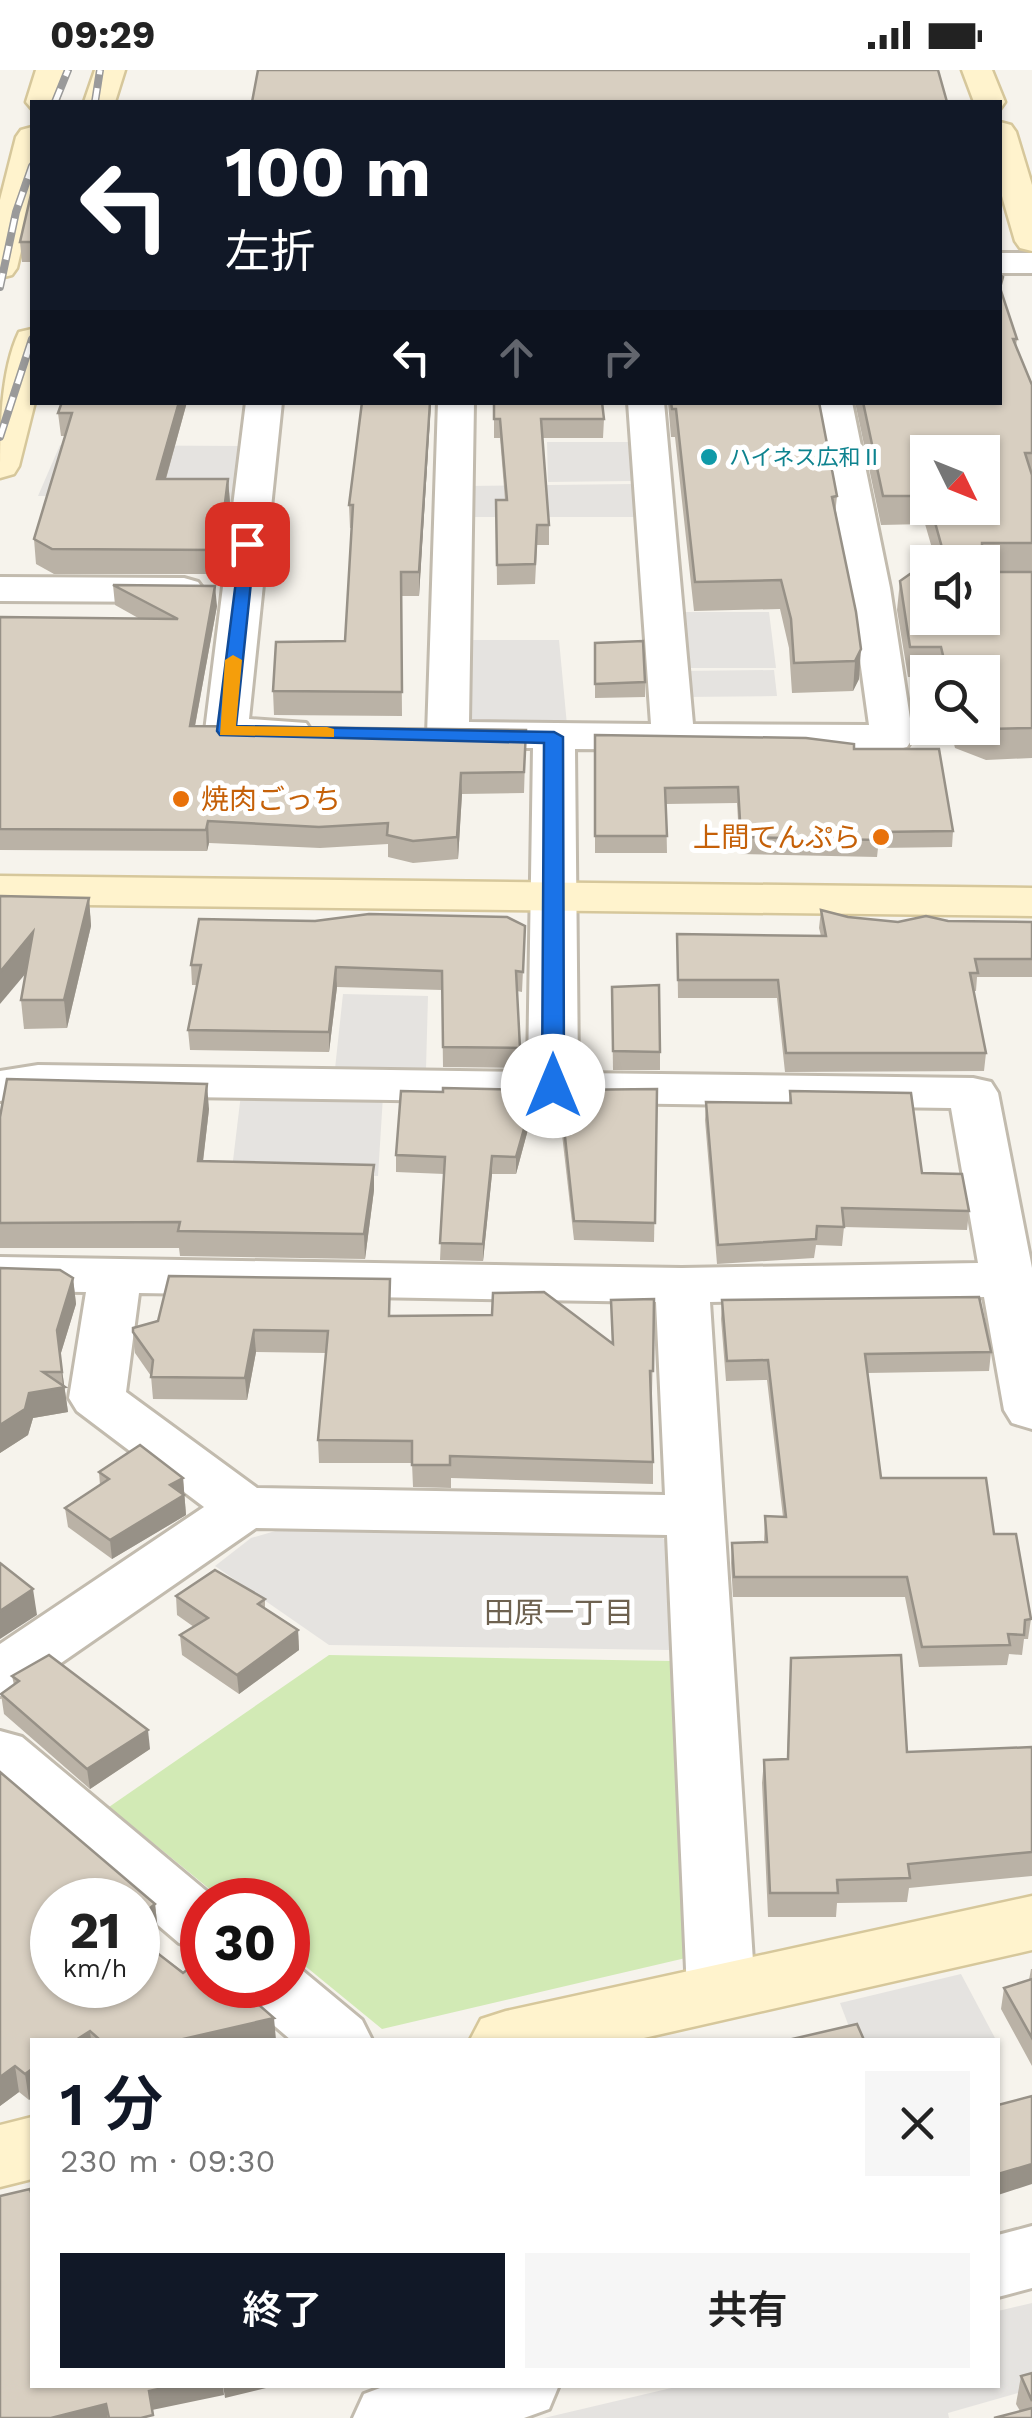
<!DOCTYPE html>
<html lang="ja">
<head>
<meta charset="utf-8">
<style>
  :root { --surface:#fff; --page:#f6f6f6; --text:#222; --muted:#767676; --accent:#111827 }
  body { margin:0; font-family:"Work Sans","Noto Sans JP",sans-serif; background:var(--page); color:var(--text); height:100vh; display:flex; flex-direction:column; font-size:38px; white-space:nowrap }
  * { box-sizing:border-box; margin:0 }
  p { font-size:32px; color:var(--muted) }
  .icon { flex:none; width:55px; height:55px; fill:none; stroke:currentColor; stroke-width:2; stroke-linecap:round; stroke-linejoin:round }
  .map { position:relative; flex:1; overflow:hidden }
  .details { position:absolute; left:30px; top:1968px; width:970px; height:350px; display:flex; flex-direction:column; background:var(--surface); border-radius:0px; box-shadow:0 2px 8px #0004 }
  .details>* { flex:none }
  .guide { position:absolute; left:30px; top:30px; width:972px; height:305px; border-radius:0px; box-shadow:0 2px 8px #0004; background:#111827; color:#fff; overflow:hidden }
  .needle { width:65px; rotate:133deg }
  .fabs { position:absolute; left:910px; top:365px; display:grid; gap:20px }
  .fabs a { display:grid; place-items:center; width:90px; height:90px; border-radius:0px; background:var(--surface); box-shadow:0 2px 8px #0004; font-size:50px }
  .speed { position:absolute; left:30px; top:1808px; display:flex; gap:20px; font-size:50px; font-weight:700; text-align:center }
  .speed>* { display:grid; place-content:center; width:130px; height:130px; border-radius:50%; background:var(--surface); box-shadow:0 2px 8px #0004; line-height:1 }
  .speed small { font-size:25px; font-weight:400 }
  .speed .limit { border:15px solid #d22; background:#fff; color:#111 }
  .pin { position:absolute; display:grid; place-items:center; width:85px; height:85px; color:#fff; margin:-42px; border-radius:20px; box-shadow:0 5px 15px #0006 }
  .me { position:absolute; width:110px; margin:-55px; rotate:0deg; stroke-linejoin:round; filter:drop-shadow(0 0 8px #0008) }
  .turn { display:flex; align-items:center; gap:35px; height:210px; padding:0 30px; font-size:45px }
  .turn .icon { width:130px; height:130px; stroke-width:2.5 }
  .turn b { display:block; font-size:70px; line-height:85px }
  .lanes { display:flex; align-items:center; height:95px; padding:0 30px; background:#0003; justify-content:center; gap:50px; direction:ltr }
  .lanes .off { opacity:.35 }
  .round { display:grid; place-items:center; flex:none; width:105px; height:105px; border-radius:0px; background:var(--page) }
  .overview { display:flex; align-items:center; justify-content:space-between; height:170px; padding:0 30px }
  h1 { font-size:60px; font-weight:600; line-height:75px; color:var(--accent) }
  .cta { display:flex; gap:20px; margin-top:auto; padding:20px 30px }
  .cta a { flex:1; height:115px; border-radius:0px; background:var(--accent); color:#fff; font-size:40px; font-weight:600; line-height:115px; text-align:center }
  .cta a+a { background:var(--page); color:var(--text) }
  .status { display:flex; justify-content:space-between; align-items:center; height:70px; padding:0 50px; background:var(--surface); direction:ltr }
  .status svg { height:28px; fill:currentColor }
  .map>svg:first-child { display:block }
  .green { fill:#d2eab5 }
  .parking { fill:#e5e3e0 }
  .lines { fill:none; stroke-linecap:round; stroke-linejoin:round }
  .street-casing { stroke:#c2bbae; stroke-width:6 }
  .secondary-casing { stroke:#d6c79b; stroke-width:5 }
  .street { fill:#fff; fill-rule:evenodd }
  .secondary { fill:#fff3cd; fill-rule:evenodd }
  .rail-casing { stroke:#9a9a9a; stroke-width:8 }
  .rail { stroke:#fff; stroke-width:5; stroke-dasharray:14; stroke-linecap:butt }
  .wall { fill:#bab2a6; fill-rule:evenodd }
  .shaded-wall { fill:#979187 }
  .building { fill:#d8cfc1; stroke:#979187; stroke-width:2.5 }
  .route { fill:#1a73e8; stroke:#114b97; stroke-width:2.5 }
  .slow { fill:#f59e0b }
  .culture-dot { fill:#0f9aa8; stroke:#fff; stroke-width:4 }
  .food-dot { fill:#e8710a; stroke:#fff; stroke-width:4 }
  .labels { text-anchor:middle; stroke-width:10; stroke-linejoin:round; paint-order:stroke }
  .far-culture-label { font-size:22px; fill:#0d838f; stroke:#fff; text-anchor:start }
  .food-label { font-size:28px; fill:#c56008; stroke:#fff; text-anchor:start }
  .neighbourhood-label { font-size:30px; fill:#6e6250; stroke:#fff }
</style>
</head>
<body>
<div class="status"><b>09:29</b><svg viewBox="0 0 49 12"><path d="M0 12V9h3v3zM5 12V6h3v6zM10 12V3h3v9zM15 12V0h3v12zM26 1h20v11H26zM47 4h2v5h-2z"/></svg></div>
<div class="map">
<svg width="1032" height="2348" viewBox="0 0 1032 2348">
  <rect width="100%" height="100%" fill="#f6f3ec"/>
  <polygon class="green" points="329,1585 672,1591 690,1887 382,1959 288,1882 288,1830 223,1830 109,1737"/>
  <g class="parking">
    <polygon points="547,372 628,372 632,411 548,412"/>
    <polygon points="60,375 243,376 232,433 116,433 117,426 38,426"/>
    <polygon points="633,414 635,447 469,447 467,416"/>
    <polygon points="677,542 769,542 776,598 682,598"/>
    <polygon points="464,570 559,570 567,655 478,656 464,647"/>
    <polygon points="774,600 777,626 684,627 680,601"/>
    <polygon points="343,924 428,926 426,999 335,999"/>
    <polygon points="241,1024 383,1026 378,1106 232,1099"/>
    <polygon points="282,1459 650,1461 671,1473 670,1580 329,1575 215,1496 251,1468"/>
    <polygon points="961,1904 996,1970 854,1970 840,1933"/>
    <polygon points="1032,2233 1032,2319 948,2343 949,2348 544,2348 684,2315 998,2315 998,2241"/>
  </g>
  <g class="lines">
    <g class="street-casing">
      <g id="street">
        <rect x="1000" y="183" width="32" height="20"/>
        <path d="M246 332H282L249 649 306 653 312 662 306 671C277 678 240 677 211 670L205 661Z"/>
        <path d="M438 332H474L469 652 651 654 628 332H664L693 654 869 655 850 518 816 332H852L890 518 913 668 907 677 892 681 575 679 578 1003 973 1008 991 1012 998 1023 1032 1198V1359L1012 1353 1004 1340 984 1227 710 1232 755 1922 745 1941 721 1949 697 1941 687 1922 667 1465 256 1458 22 1620 0 1626V1574L204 1437 77 1341 69 1328 86 1222 0 1221V1187L682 1198 978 1193 951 1038 38 1025 0 1031V1001L38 995 528 1002 533 678H448L433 674 427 665ZM139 1223 656 1232 665 1425 257 1418 126 1322Z"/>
        <polygon points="0,507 184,508 198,512 204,520 198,528 184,532 0,531"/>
        <polygon points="0,1661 22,1667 217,1830 202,1830 202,1881 179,1873 138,1838 138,1830 128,1830 0,1720"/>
        <polygon points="288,1893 297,1896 362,1950 372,1970 291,1970 249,1934 239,1915 288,1915"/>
        <polygon points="1032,2156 1032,2218 998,2227 998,2165"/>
        <polygon points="388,2315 559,2315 549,2339 524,2348 353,2348 364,2324"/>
      </g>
    </g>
    <g class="secondary-casing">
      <g id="secondary">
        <polygon points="36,0 66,0 57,32 32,32 32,39 26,32"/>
        <polygon points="95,0 125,0 115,32 84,32"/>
        <polygon points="962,0 992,0 1005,32 1000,39 1000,32 974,32"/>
        <polygon points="1000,52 1011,55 1016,62 1032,115 1032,181 1020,178 1015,171 1000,119"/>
        <polygon points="32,57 32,134 17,198 12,205 0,208 0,130 16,67 21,60"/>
        <path d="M32 259 35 332 19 396 14 404 0 408C0 362 0 302 19 262Z"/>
        <polygon points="0,806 1032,818 1032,846 0,834"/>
        <polygon points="1032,1826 1032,1880 635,1970 470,1970 481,1949 506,1941"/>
        <polygon points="32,2047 32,2109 0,2117 0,2055"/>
      </g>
    </g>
    <use href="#street" class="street"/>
    <use href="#secondary" class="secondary"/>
    <g class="rail-casing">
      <g id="rail">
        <polyline points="55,32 68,0"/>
        <polyline points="95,32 100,0"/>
        <polyline points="0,217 16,142 32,96"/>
        <polyline points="0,367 32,269"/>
      </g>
    </g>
    <use href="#rail" class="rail"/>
  </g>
  <g class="wall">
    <polygon points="32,120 32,192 22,192 20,172"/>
    <path d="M1001 222 1017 269 1016 276 1032 315V502H982V492H936L925 454 881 455 855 332H1000ZM928 382 982 438H928Z"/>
    <polygon points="187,332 166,409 228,409 230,433 221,504 54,504 36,494 34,469 65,366 61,366 58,343"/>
    <polygon points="431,332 419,526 401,526 402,646 274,645 273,621 345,571 351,458 350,458 349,435"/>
    <polygon points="494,332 604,349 603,368 542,368 549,455 549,475 537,475 535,514 497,515 496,430 505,430 500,368 494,368"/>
    <polygon points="668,332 819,332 837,426 835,445 859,609 853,621 792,623 789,578 780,539 694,541 675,367 671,367"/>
    <polygon points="1032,502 1032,688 986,690 955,678 950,658 982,658 982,602 928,602 928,607 908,607 897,540 900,511"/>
    <polygon points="113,515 217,536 195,656 526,660 524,723 462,724 458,789 413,793 388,787 388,774 320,778 209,773 207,781 0,780 0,547 140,549 115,535"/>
    <polygon points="595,573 645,612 645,627 595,628"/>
    <polygon points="595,665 854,679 953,761 952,777 878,778 877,787 740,784 737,733 666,734 667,783 595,783"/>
    <polygon points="89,828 91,856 67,958 24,959 21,930 26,903"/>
    <polygon points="821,840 848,847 898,852 1032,852 1032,907 977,907 976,921 973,921 986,983 984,1001 785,1002 777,928 678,928 677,864 821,866 819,858"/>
    <polygon points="525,856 522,922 517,921 520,998 443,997 442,920 337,917 329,982 190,980 188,960 197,915 192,915 191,895"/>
    <polygon points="612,936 660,982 660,1000 613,1000"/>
    <polygon points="657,1019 654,1172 574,1170 559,1038 560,1020"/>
    <polygon points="535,1020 534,1037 516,1104 492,1104 483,1191 440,1190 444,1104 396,1102 396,1085 443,1022"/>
    <polygon points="790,1021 922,1103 969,1141 967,1160 844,1157 842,1176 816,1175 814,1188 717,1194 705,1050 706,1032 789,1033"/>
    <polygon points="209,1039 203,1092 374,1120 365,1189 180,1186 179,1178 0,1178 0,1047"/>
    <polygon points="0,1198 73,1208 76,1234 60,1286 68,1342 33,1348 28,1365 0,1383"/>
    <polygon points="654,1229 652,1323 650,1323 653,1392 653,1414 451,1408 451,1418 413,1417 412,1393 319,1393 318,1370 326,1283 256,1282 247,1330 153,1329 151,1306 135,1283 133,1262 390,1246 612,1273 611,1230"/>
    <polygon points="722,1230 991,1282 989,1301 867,1303 881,1408 994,1464 1031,1549 1028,1569 1024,1569 1022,1585 1009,1584 1007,1595 919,1597 905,1527 733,1527 731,1493 732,1473 764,1472 765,1446 783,1447 767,1310 726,1311 721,1249"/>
    <polygon points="99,1402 183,1408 186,1445 112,1489 68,1457 65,1438 100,1415"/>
    <polygon points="176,1526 265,1529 265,1539 298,1560 299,1580 239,1624 182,1585 180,1565 194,1557 177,1545"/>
    <polygon points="791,1588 907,1682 1032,1677 1032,1806 909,1818 907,1832 837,1833 836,1847 768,1847 762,1713 764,1690 787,1689"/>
    <polygon points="12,1606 150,1679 90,1719 4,1644 1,1624 14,1615"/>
    <polygon points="0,1702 155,1834 158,1861 143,1872 276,1970 32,1970 29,2030 19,2022 0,2036"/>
    <polygon points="1031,1899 1032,1899 1032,1996 1001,1939 1004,1918 1029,1910"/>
    <polygon points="1032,2303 1032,2348 1020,2341 1016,2334 1021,2306"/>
  </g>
  <g class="shaded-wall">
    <polygon points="179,332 187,332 159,433 157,409"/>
    <polygon points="430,332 431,332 419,526 419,502"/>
    <polygon points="228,409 230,433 221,504 219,480"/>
    <polygon points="215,516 217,536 191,677 190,656"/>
    <polygon points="861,579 859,609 853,621 855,591"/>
    <polygon points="461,703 462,724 458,789 457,767"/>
    <polygon points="208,751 209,773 207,781 206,760"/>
    <polygon points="89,828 91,856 67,958 64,930"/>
    <polygon points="33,862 37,890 0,934 0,902"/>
    <polygon points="336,897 337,917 329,982 329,962"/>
    <polygon points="207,1014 209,1039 200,1116 198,1091"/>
    <polygon points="535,1020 534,1037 516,1104 516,1087"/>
    <polygon points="492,1086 492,1104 483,1191 483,1174"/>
    <polygon points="374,1095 374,1120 365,1189 364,1164"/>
    <polygon points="73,1208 76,1234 60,1286 68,1342 33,1348 28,1365 0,1383 0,1355 29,1323 63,1317 57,1260"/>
    <polygon points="254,1260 256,1282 247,1330 245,1308"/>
    <polygon points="183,1408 186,1445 112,1489 110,1470 170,1415"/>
    <polygon points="33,1519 37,1545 0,1569 0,1541"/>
    <polygon points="298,1560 299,1580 239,1624 237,1605"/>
    <polygon points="148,1660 150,1679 90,1719 87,1699"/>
    <polygon points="155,1834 158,1861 138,1876 138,1848"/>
    <polygon points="274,1948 276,1970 179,1970"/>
    <polygon points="90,1961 91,1970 76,1970"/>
    <polygon points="15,1996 19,2022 0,2036 0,2007"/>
    <polygon points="32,1999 32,2028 29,2030 25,2004"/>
    <polygon points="1032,2094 1032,2114 998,2125 998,2104"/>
    <polygon points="178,2315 223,2315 224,2325 152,2340 149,2321"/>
    <polygon points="223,2315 278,2315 225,2328"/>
    <polygon points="106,2334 108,2348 51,2348"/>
  </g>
  <g class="building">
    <polygon points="258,0 938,0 947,32 252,32"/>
    <polygon points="32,120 32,172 20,172"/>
    <polygon points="1000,205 1003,207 1000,218 1017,269 1013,269 1032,315 1032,383 1025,383 1032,405 1032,473 982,473 982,492 946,492 931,438 982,438 982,382 928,382 928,426 883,426 863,332 1000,332"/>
    <polygon points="62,332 179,332 157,409 228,409 219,480 52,479 34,469 72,343 58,343"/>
    <polygon points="362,332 430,332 419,502 401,502 402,622 273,621 276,572 345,571 353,435 349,435"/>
    <polygon points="494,332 602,332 604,349 541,349 549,455 537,455 535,494 497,495 496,430 507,430 500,349 494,349"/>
    <polygon points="671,332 819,332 837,426 832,427 856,542 861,579 855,591 794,593 791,549 781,510 695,512 676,339 672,339"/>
    <polygon points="982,502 1032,502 1032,658 989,659 982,657 982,602 947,602 941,577 910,577 900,511 910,504 928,504 928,548 982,548"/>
    <polygon points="113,515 215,516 190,656 526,660 524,702 461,703 457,767 413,771 387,765 388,753 319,757 208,751 206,760 0,759 0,547 178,549"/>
    <polygon points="643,571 645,612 595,614 595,573"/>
    <polygon points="595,665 806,668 854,674 854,679 939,679 953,761 879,762 878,770 741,767 738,717 665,718 667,766 595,766"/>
    <polygon points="0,826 89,828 64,930 21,930 33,862 0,902"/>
    <polygon points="821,840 848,847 898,852 926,846 948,851 1032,852 1032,889 975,889 978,903 970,903 986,983 786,983 778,910 678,910 677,864 826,866"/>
    <polygon points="369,844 507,847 525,856 523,902 516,901 520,978 443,977 442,901 336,897 329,962 188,960 201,895 191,895 199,849 315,851"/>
    <polygon points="659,915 660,982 613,981 612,917"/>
    <polygon points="7,1009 207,1014 198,1091 374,1095 364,1164 178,1161 180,1152 0,1153 0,1047"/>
    <polygon points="443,1018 535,1020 516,1087 492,1086 483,1174 440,1173 445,1087 396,1085 401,1021 443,1022"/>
    <polygon points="657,1019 655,1153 574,1151 560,1020"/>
    <polygon points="790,1021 911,1023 922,1103 962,1104 969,1141 842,1138 844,1157 817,1156 816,1169 718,1175 706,1032 791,1033"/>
    <polygon points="0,1198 60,1200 73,1208 57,1260 62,1302 43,1302 65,1317 29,1323 25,1339 0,1355"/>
    <polygon points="169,1206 390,1209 389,1246 492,1245 493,1223 544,1222 613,1274 611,1230 654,1229 653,1301 650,1301 653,1392 450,1386 450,1395 412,1395 412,1371 318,1370 328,1261 254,1260 245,1308 151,1307 153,1290 133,1262 133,1258 158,1251"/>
    <polygon points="979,1227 991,1282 865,1284 881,1408 986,1408 994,1464 1016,1464 1031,1549 1025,1550 1024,1565 1008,1564 1010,1575 922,1577 907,1507 734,1507 732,1473 767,1472 765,1446 786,1447 768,1290 727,1291 722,1230"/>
    <polygon points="140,1375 183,1408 170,1415 184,1425 110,1470 65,1438 109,1409 99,1402"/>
    <polygon points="0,1493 33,1519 0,1541"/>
    <polygon points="215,1500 265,1529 258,1534 298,1560 237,1605 180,1565 208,1548 176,1526"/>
    <polygon points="49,1585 148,1660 87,1699 1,1624 19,1611 12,1606"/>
    <polygon points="901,1585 907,1682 1032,1677 1032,1782 908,1794 910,1808 837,1810 838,1823 770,1823 764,1690 788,1689 791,1588"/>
    <polygon points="0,1702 155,1834 138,1848 138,1830 52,1830 52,1915 138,1915 138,1868 183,1903 202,1889 202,1915 236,1915 274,1948 179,1970 100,1970 90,1961 76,1970 32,1970 32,1999 25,2004 15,1996 0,2007"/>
    <polygon points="1032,1909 1032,1968 1004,1918"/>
    <polygon points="857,1954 864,1970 788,1970"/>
    <polygon points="1032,2026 1032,2094 998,2104 998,2035"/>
    <polygon points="30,2119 32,2126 32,2315 178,2315 149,2321 153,2345 141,2348 109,2348 106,2334 51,2348 0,2348 0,2126"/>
    <polygon points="1032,2303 1032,2331 1021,2306"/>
    <polygon points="1032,2338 1032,2348 994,2348"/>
  </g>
  <polygon class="route" points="241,471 255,474 236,656 554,662 563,667 564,1016 561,1021 553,1023 542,1016 544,673 220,665 217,661"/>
  <polygon class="slow" points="233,585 242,590 236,656 327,657 334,659 334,667 220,665 225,590"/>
  <circle class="culture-dot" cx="709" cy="387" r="10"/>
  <g class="food-dot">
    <circle cx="181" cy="729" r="10"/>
    <circle cx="881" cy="767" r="10"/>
  </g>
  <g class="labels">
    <g class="far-culture-label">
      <text x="729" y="395">ハイネス広和Ⅱ</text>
    </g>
    <g class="food-label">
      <text x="201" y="739">焼肉ごっち</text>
      <text x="861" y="777" text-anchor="end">上間てんぷら</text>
    </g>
    <g class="neighbourhood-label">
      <text x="559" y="1553">田原一丁目</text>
    </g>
  </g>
</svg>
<div class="fabs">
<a><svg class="needle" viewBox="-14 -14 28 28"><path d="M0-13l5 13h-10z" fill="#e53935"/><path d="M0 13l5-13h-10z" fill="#767676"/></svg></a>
<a><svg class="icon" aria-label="sound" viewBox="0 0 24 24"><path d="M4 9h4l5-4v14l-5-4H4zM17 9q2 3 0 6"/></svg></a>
<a><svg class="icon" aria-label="search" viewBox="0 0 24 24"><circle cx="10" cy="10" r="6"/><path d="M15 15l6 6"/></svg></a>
</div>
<div class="speed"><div>21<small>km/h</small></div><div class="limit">30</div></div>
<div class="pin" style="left:247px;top:474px;background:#d93025"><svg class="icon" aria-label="arrive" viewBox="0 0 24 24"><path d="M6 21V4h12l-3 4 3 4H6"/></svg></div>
<svg class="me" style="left:553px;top:1016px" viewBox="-20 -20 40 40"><circle r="19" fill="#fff"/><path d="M0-13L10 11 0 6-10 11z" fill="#1a73e8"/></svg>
<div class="guide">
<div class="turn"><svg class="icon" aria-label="left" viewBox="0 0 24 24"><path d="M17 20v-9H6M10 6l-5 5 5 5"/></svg><div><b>100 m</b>左折</div></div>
<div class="lanes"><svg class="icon" aria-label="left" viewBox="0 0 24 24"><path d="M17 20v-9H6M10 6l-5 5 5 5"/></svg><svg class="icon off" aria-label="ahead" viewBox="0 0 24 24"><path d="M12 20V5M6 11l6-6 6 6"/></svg><svg class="icon off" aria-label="right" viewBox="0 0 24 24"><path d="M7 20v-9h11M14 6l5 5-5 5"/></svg></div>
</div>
<section class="details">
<div class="overview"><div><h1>1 分</h1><p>230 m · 09:30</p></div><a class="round"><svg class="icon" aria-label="close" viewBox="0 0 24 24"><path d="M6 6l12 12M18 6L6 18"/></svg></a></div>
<div class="cta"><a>終了</a><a>共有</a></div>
</section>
</div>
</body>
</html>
